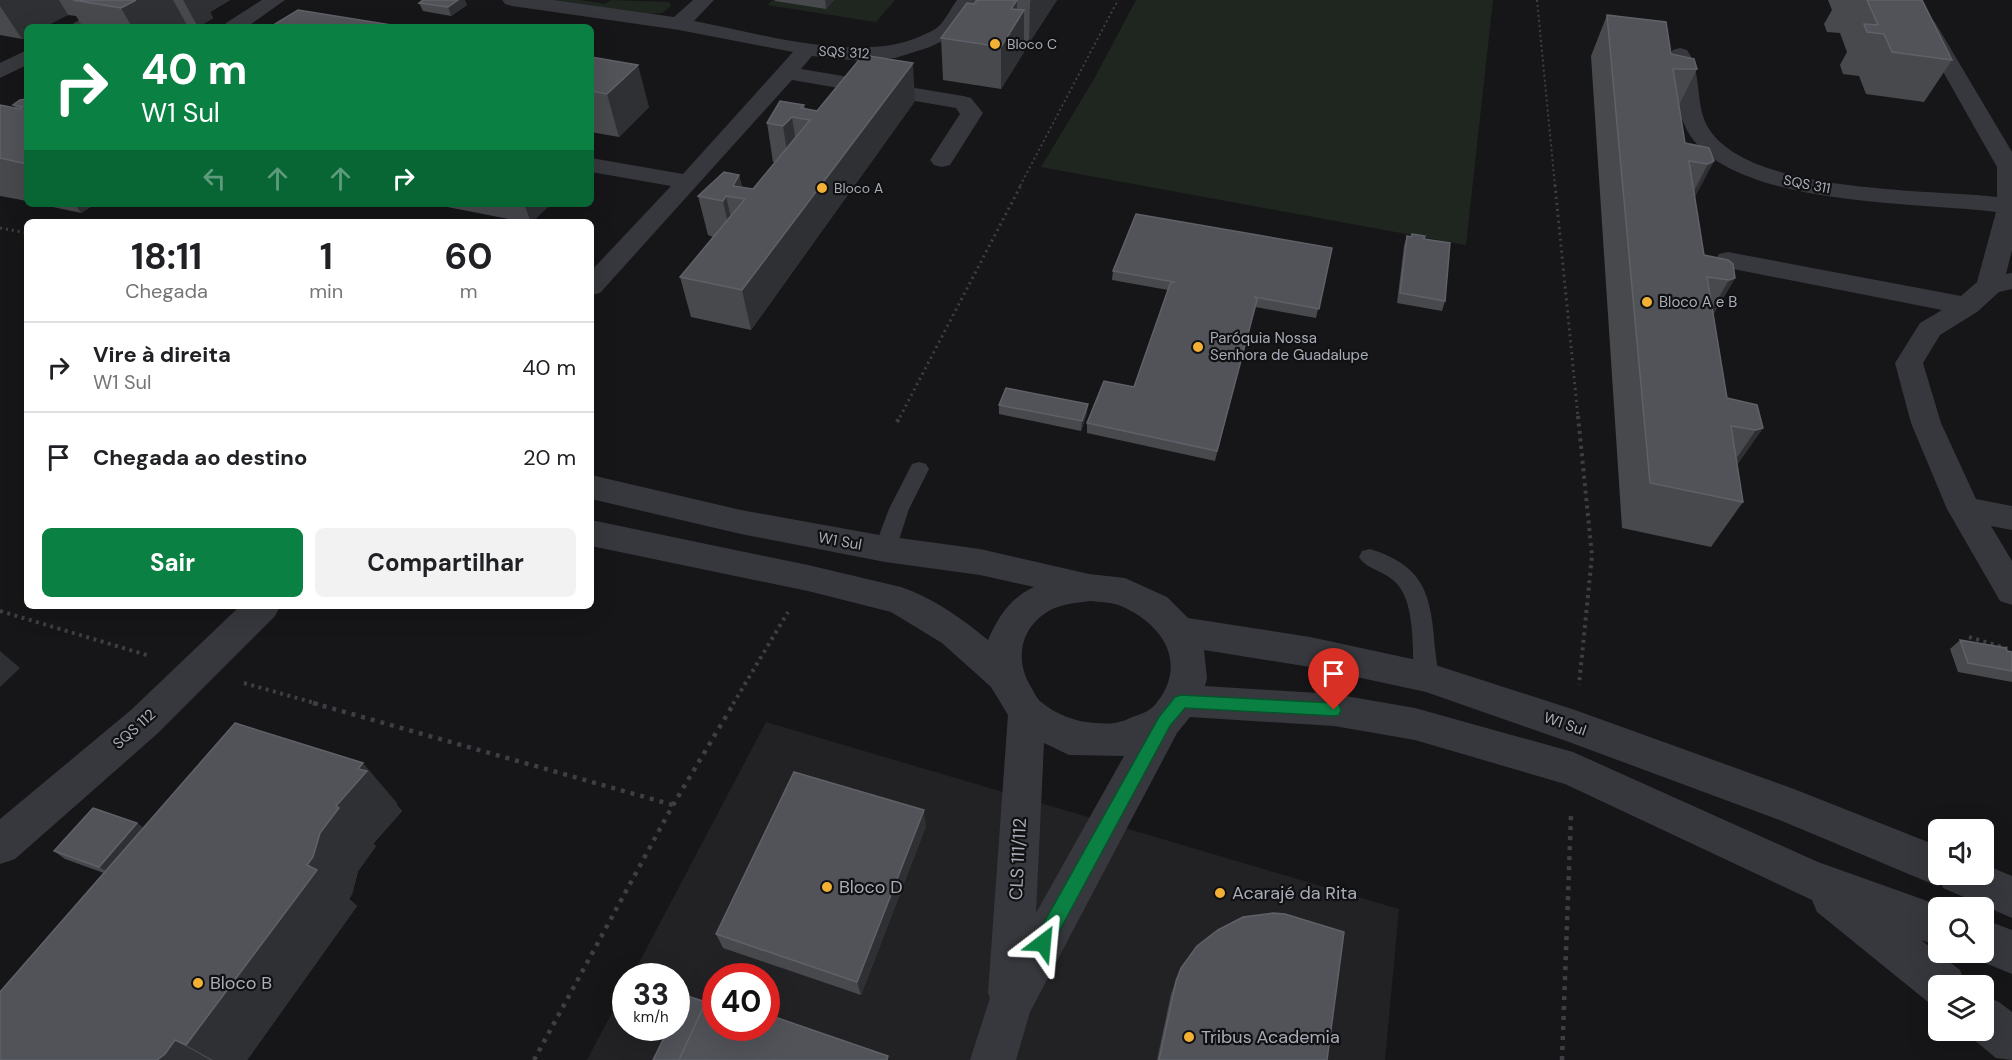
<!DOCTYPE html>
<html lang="pt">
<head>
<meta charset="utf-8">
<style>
  :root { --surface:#fff; --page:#f2f2f2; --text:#202124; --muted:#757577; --line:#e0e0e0; --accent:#0b8043 }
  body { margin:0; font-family:"DM Sans",sans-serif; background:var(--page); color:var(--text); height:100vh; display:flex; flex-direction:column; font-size:22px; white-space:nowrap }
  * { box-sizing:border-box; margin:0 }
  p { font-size:20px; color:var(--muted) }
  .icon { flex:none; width:33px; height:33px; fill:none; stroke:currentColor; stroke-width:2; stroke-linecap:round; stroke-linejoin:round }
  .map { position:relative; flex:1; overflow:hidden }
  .details { position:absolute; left:24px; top:219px; width:570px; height:390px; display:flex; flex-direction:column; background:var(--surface); border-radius:9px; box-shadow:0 6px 24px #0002 }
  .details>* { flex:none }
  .hud { position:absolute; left:24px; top:24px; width:570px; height:183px; border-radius:9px; box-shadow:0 6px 24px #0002; background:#0b8043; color:#fff; overflow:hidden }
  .controls { position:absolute; left:1928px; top:819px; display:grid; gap:12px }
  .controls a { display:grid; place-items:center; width:66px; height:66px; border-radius:9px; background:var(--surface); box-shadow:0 6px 24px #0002; font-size:30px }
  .speed { position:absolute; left:612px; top:963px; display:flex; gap:12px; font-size:30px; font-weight:700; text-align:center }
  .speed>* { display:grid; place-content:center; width:78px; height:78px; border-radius:50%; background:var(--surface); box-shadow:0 6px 24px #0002; line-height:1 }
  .speed small { font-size:15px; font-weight:400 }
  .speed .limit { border:9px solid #d22; background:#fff; color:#111 }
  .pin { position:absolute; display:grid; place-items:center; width:51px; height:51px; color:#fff; margin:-62px -26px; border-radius:50% 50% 50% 0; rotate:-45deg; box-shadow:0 0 6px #0007 }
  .pin .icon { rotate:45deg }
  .me { position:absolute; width:66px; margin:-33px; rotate:29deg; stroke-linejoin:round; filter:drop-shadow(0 0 4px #0008) }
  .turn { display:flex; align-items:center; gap:21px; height:126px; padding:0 18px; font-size:27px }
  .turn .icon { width:78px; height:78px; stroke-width:2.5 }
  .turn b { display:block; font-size:42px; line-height:51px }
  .lanes { display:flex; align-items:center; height:57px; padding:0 18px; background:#0003; justify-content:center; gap:30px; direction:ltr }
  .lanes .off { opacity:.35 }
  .eta { display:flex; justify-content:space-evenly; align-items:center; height:102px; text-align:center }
  .eta b { font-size:36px; font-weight:700; line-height:42px }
  .action { display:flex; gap:12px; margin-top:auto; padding:12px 18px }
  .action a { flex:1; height:69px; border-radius:9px; background:var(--accent); color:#fff; font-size:24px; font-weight:700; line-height:69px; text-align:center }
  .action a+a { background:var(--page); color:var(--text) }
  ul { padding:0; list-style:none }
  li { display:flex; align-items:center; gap:18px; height:90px; padding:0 18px; border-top:2px solid var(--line) }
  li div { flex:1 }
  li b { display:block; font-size:22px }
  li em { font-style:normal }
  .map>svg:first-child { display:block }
  .built { fill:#222225; fill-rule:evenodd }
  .green { fill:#1e261f }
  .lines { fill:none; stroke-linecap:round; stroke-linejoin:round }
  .path-far3 { stroke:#3d3f44; stroke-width:2; stroke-dasharray:2 3; stroke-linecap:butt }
  .path-far2 { stroke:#3d3f44; stroke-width:3; stroke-dasharray:2 4; stroke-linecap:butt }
  .path-far1 { stroke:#3d3f44; stroke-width:4; stroke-dasharray:3 4.5; stroke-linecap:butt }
  .path { stroke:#3d3f44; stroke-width:4.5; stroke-dasharray:4 6; stroke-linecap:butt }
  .service { fill:#37383d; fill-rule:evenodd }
  .minor { fill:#37383d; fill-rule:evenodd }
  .tertiary { fill:#37383d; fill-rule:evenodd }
  .wall { fill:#47494d }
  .shaded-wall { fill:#2f3033 }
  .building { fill:#525359; stroke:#5f6168; stroke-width:1.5 }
  .route { fill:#0b8043; stroke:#07532c; stroke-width:1.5 }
  .poi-dot { fill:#f2b134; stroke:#111113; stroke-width:2 }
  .labels { text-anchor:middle; stroke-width:4.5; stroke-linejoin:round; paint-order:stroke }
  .far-poi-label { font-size:14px; fill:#a8adb8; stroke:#111113; text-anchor:start }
  .far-street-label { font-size:14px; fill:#a8adb8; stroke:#111113 }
  .poi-label { font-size:15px; fill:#a8adb8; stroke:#111113; text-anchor:start }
  .street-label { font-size:15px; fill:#a8adb8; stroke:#111113 }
  .near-street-label { font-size:18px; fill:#a8adb8; stroke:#111113 }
  .near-poi-label { font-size:18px; fill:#a8adb8; stroke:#111113; text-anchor:start }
</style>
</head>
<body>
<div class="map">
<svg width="2012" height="1060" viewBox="0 0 2012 1060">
  <rect width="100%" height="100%" fill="#161618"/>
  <path class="built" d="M766 722 1399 909 1385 1060H587L625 988 626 1028H676V976H632ZM716 976H766V1028H716Z"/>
  <g class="green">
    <polygon points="544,0 580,0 605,4 611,0 669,2 671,6 662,13 646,14"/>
    <polygon points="773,0 895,0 876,22 767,5"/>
    <polygon points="1136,0 1493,0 1466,245 1041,167 1094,79"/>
  </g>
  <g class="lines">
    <g class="path-far3">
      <polyline points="1537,0 1555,186"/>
      <polyline points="1020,186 1118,0"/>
    </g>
    <g class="path-far2">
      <polyline points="1555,185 1578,417"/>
      <polyline points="0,228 27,233"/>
      <polyline points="900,417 1021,185"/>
    </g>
    <g class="path-far1">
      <polyline points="1578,416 1592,556 1579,685"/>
      <polyline points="897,422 900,416"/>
      <polyline points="0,611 150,656"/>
      <polyline points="1969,637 2012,650"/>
      <polyline points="244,683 318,704"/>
      <polyline points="733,704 788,612"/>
    </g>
    <g class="path">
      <polyline points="313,703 673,805"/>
      <polyline points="534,1060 673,805 734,703"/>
      <polyline points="1562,1060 1571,815"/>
    </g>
    <g class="service">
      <polygon points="919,462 926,464 929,469 909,509 896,549 893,555 885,557 877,555 874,549 889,509 912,464"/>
      <path d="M1370 549C1425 566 1431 595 1435 648 1436 660 1440 673 1434 684L1426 687 1418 684 1414 677C1412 649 1416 598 1393 580 1383 571 1365 568 1359 557L1362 551Z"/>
    </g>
    <g class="minor">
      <polygon points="118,0 143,0 140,4 96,27 71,27 74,23"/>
      <polygon points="262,0 285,0 247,27 223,27 226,23"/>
      <path d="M502 0H553L674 17 693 0H714L694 21C759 33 862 65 923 35 928 33 935 30 939 26 946 19 951 8 957 0H977L952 36 930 47 895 58 861 61 812 56 801 69 963 96 971 98 983 113 950 165 942 167 934 165 930 160 960 114 956 108 792 80 600 293 591 295V271L671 186 591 172V158L683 174 793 52 679 30 512 6 505 4Z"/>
      <path d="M1926 18 1933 20 1936 24 2012 152V250L2006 274 2012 273V289L1999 292 1977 312 1940 335 1923 363 1941 423 1976 499 2012 506V530L1991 526 2012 561V605L2000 601 1947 509 1911 423 1895 363 1920 323 1942 310 1728 268 1719 266 1715 260 1719 254 1728 252 1961 296 1977 282 1996 212C1918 202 1728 207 1687 130 1675 108 1675 78 1670 54L1673 50 1680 48 1687 50C1703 72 1694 106 1709 129 1751 194 1927 189 1997 197V167L1916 24 1919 20Z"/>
      <polygon points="27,50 27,65 0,78 0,63"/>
      <polygon points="240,606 280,606 275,616 157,734 15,859 0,864 0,819 131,710"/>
    </g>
    <g class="tertiary">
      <path d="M591 475 741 510 885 536 980 549 1089 574 1125 578 1167 597 1188 618 1310 637 1426 662 1575 710 1794 789 1938 846V874H1983V864L2012 876V918L1943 888 1942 884 1938 886 1923 880 1782 821 1569 742 1426 692 1310 667 1204 650 1207 678 1205 686 1334 694 1415 708 1573 752 1818 862 1947 908H1938V946L1921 940 1960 970 1966 986H1938V1006L1928 1002 1817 912 1812 900 1565 784 1415 740 1334 726 1190 717 1177 733 1030 1012 1016 1060H970L990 998 988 993 1008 715 991 687 942 643 891 612 808 591 591 546V520L808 565 901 587C933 598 963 619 988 640 998 617 1010 598 1034 587L980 575 885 562 741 534 591 499ZM1090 601C1100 602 1112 602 1121 606 1165 625 1189 666 1154 706 1148 712 1138 715 1130 718 1118 724 1109 724 1095 723 1076 722 1057 715 1041 702 1037 699 1034 692 1031 687 1015 661 1019 630 1047 612 1060 604 1075 603 1090 601ZM1044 743 1069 755 1124 756 1036 913Z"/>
      <polygon points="1983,919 2012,930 2012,974 1968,956 1966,952 1983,952"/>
      <polygon points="1983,995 1999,1002 2012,1012 2012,1060 1996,1058 1967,1034 1965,1030 1983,1030"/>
    </g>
  </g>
  <g class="wall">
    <polygon points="0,0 230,0 210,12 213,18 198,27 187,25 184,27 83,27 76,16 68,15 27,27 27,37 22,39 0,35"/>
    <polygon points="775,0 834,0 826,9 775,1"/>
    <polygon points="975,0 1057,0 1029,43 1024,42 1024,52 1001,89 943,80 941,38 974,4"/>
    <polygon points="1828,0 1922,0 1952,60 1924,102 1866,94 1859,76 1843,74 1840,65 1847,52 1840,33 1827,32 1824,24 1832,10"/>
    <polygon points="419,3 467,5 451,16 423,11"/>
    <polygon points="1607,15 1697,69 1679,105 1685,143 1714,161 1694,198 1704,255 1735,278 1713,315 1727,398 1763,428 1737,464 1743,502 1711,547 1622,528 1591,56"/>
    <polygon points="591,57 649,107 619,137 591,132"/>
    <polygon points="27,99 27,201 0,196 0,105 16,108 13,105"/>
    <polygon points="915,101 751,330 691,317 680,277 713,237 708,235 698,196 739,175 742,187 753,189 775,162 773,162 767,123 804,105 805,109 817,111"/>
    <polygon points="39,204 95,204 81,213"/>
    <polygon points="432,204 551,204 532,222 524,222"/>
    <polygon points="1412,234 1424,239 1445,301 1442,311 1397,303 1404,246 1407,236 1411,237"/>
    <polygon points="1332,248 1316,318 1255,307 1215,461 1087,433 1087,423 1134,387 1168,290 1112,280 1113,271"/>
    <polygon points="999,405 1087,413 1081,431 999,414"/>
    <polygon points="1960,640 2012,652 2012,682 1958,672 1950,649"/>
    <polygon points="397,803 396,804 402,811 373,844 376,846 358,871 352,894 349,899 357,906 247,1060 0,1060 104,873 65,859 54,851 137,823 143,828"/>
    <polygon points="926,826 861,995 723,948 716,934"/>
    <polygon points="1176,981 1327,1060 1157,1060 1171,994"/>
  </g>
  <g class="shaded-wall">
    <polygon points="0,0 59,0 68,15 45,27 27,27 27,37 22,39 0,6"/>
    <polygon points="136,0 173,0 187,25 184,27 132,27 121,8"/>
    <polygon points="183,0 230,0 210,12 213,18 198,27"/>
    <polygon points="458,0 465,0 467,5 451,16 448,7"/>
    <polygon points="825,0 834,0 826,9"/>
    <polygon points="1017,0 1017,22 1024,10 1024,52 1001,89 1001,47 1011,9"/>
    <polygon points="1031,0 1057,0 1029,43 1030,2"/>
    <polygon points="913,63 915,101 751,330 742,290"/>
    <polygon points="638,65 649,107 619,137 607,94"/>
    <polygon points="792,117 798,156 789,165 783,126"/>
    <polygon points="1714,161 1690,206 1685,208 1708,164"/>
    <polygon points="739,175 744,199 733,186"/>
    <polygon points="726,196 735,236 732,241 723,201"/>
    <polygon points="75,204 95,204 81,213"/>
    <polygon points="524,204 551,204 532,222 531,222"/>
    <polygon points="1735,278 1708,323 1702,326 1729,280"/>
    <polygon points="1257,300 1255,309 1215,461 1217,451"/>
    <polygon points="1088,404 1087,413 1081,431 1082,421"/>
    <polygon points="1763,428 1731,474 1724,476 1756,430"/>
    <polygon points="0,651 20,668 0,687"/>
    <polygon points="363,763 397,803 396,804 402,811 373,844 376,846 358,871 352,894 349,899 357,906 247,1060 213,1060 186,1045 307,865 320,833 358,769"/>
    <polygon points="924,810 926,826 861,995 857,982"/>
    <polygon points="137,823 147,831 110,874 99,867"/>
    <polygon points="175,1040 210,1060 157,1060"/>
  </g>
  <g class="building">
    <polygon points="73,0 136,0 121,8"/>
    <polygon points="423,0 458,0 448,7 419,3"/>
    <polygon points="977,0 1017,0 1011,9 1024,10 1001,47 941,38 967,3 974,4"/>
    <polygon points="1867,0 1922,0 1952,60 1892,52 1884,34 1867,32 1864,24 1878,25"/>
    <polygon points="298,10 404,27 270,27"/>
    <polygon points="1607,15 1666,22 1671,54 1694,59 1697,69 1673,69 1685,143 1709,148 1714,161 1708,164 1689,161 1704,255 1728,260 1733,264 1735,278 1729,280 1707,277 1727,398 1757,405 1763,428 1756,430 1731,426 1743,502 1650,483"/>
    <polygon points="863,55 913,63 742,290 680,277 745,199 726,196 723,201 698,196 724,172 739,175 733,186 753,189 810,120 792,117 783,126 767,123 780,101 804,105 801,108 817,111"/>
    <polygon points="591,57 638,65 607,94 591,91"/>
    <polygon points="27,99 27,164 0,158 0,105 20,109 22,107 13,105 20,100"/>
    <polygon points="1136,214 1332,248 1319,309 1255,297 1257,300 1217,451 1087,423 1104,381 1134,387 1170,284 1174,282 1113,271"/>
    <polygon points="1412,234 1425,236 1424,239 1450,243 1445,301 1400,293 1407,236 1411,237"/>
    <polygon points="1006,388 1088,404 1082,421 999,405"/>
    <polygon points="1960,640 2006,648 2007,651 2012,652 2012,671 1968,663"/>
    <polygon points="235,723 363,763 358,769 367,771 336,806 339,808 320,833 313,857 307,865 317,870 186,1045 175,1040 165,1054 157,1060 0,1060 0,992"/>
    <polygon points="794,772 924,810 857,982 716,934"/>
    <polygon points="93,808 137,823 99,867 54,851"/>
    <polygon points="1273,913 1285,914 1344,932 1327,1060 1159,1060 1176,981 1181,968 1197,946 1218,930 1243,917"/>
    <polygon points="684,995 706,1002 679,1060 653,1060 669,1028 676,1028 676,1011"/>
    <polygon points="709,995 716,997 716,1028 766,1028 766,1014 888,1056 887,1060 679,1060"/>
  </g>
  <polygon class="route" points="1181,695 1334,703 1339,705 1341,710 1339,715 1334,716 1185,708 1170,726 1049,950 1043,952 1036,950 1034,943 1036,937 1159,717 1175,697"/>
  <g class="poi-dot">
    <circle cx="995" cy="44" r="6"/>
    <circle cx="822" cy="188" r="6"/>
    <circle cx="1647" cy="302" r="6"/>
    <circle cx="1198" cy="347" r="6"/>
    <circle cx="827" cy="887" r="6"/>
    <circle cx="1220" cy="893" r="6"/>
    <circle cx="198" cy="983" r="6"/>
    <circle cx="1189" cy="1037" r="6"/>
  </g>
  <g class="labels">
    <g class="far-poi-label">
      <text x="1007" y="49">Bloco C</text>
      <text x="834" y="193">Bloco A</text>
    </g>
    <g class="far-street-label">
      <text transform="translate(844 52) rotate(3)" y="5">SQS 312</text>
      <text transform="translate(1807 184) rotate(11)" y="5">SQS 311</text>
    </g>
    <g class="poi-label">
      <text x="1659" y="307">Bloco A e B</text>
      <text x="1210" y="343">Paróquia Nossa<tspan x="1210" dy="17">Senhora de Guadalupe</tspan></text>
    </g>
    <g class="street-label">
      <text transform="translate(840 541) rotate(10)" y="5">W1 Sul</text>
      <text transform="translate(1565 724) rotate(19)" y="5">W1 Sul</text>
      <text transform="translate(134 729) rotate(-42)" y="5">SQS 112</text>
    </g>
    <g class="near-street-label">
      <text transform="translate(1018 859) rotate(-87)" y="6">CLS 111/112</text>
    </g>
    <g class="near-poi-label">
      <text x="839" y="893">Bloco D</text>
      <text x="1232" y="899">Acarajé da Rita</text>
      <text x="210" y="989">Bloco B</text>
      <text x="1201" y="1043">Tribus Academia</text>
    </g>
  </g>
</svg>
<div class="controls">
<a><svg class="icon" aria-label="sound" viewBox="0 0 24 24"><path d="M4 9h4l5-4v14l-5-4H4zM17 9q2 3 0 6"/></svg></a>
<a><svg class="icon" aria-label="search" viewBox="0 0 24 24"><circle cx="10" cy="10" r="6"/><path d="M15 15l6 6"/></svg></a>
<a><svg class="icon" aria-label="layers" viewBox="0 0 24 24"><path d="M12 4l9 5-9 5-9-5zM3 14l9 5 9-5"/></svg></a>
</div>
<div class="speed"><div>33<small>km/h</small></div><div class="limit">40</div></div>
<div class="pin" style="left:1334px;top:710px;background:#d93025"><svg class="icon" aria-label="arrive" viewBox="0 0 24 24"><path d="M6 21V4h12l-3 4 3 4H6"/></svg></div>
<svg class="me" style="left:1043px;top:943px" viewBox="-20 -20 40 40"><path d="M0-17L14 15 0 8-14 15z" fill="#0b8043" stroke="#fff" stroke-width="4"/></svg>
<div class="hud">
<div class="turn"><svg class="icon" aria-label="right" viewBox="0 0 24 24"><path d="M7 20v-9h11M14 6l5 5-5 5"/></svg><div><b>40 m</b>W1 Sul</div></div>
<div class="lanes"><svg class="icon off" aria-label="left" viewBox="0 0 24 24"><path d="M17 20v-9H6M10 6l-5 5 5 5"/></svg><svg class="icon off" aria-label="ahead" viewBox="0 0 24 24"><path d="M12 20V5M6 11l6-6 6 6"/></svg><svg class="icon off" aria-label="ahead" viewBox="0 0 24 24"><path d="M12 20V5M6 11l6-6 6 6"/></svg><svg class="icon" aria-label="right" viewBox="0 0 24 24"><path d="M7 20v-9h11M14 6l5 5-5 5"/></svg></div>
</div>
<section class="details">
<div class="eta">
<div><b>18:11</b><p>Chegada</p></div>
<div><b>1</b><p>min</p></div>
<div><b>60</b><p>m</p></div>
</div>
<ul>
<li><svg class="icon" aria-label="right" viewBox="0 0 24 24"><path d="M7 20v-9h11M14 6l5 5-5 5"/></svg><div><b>Vire à direita</b><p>W1 Sul</p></div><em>40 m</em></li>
<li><svg class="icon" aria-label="arrive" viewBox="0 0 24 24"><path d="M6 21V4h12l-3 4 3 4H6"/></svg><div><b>Chegada ao destino</b></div><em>20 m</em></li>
</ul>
<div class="action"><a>Sair</a><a>Compartilhar</a></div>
</section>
</div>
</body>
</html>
